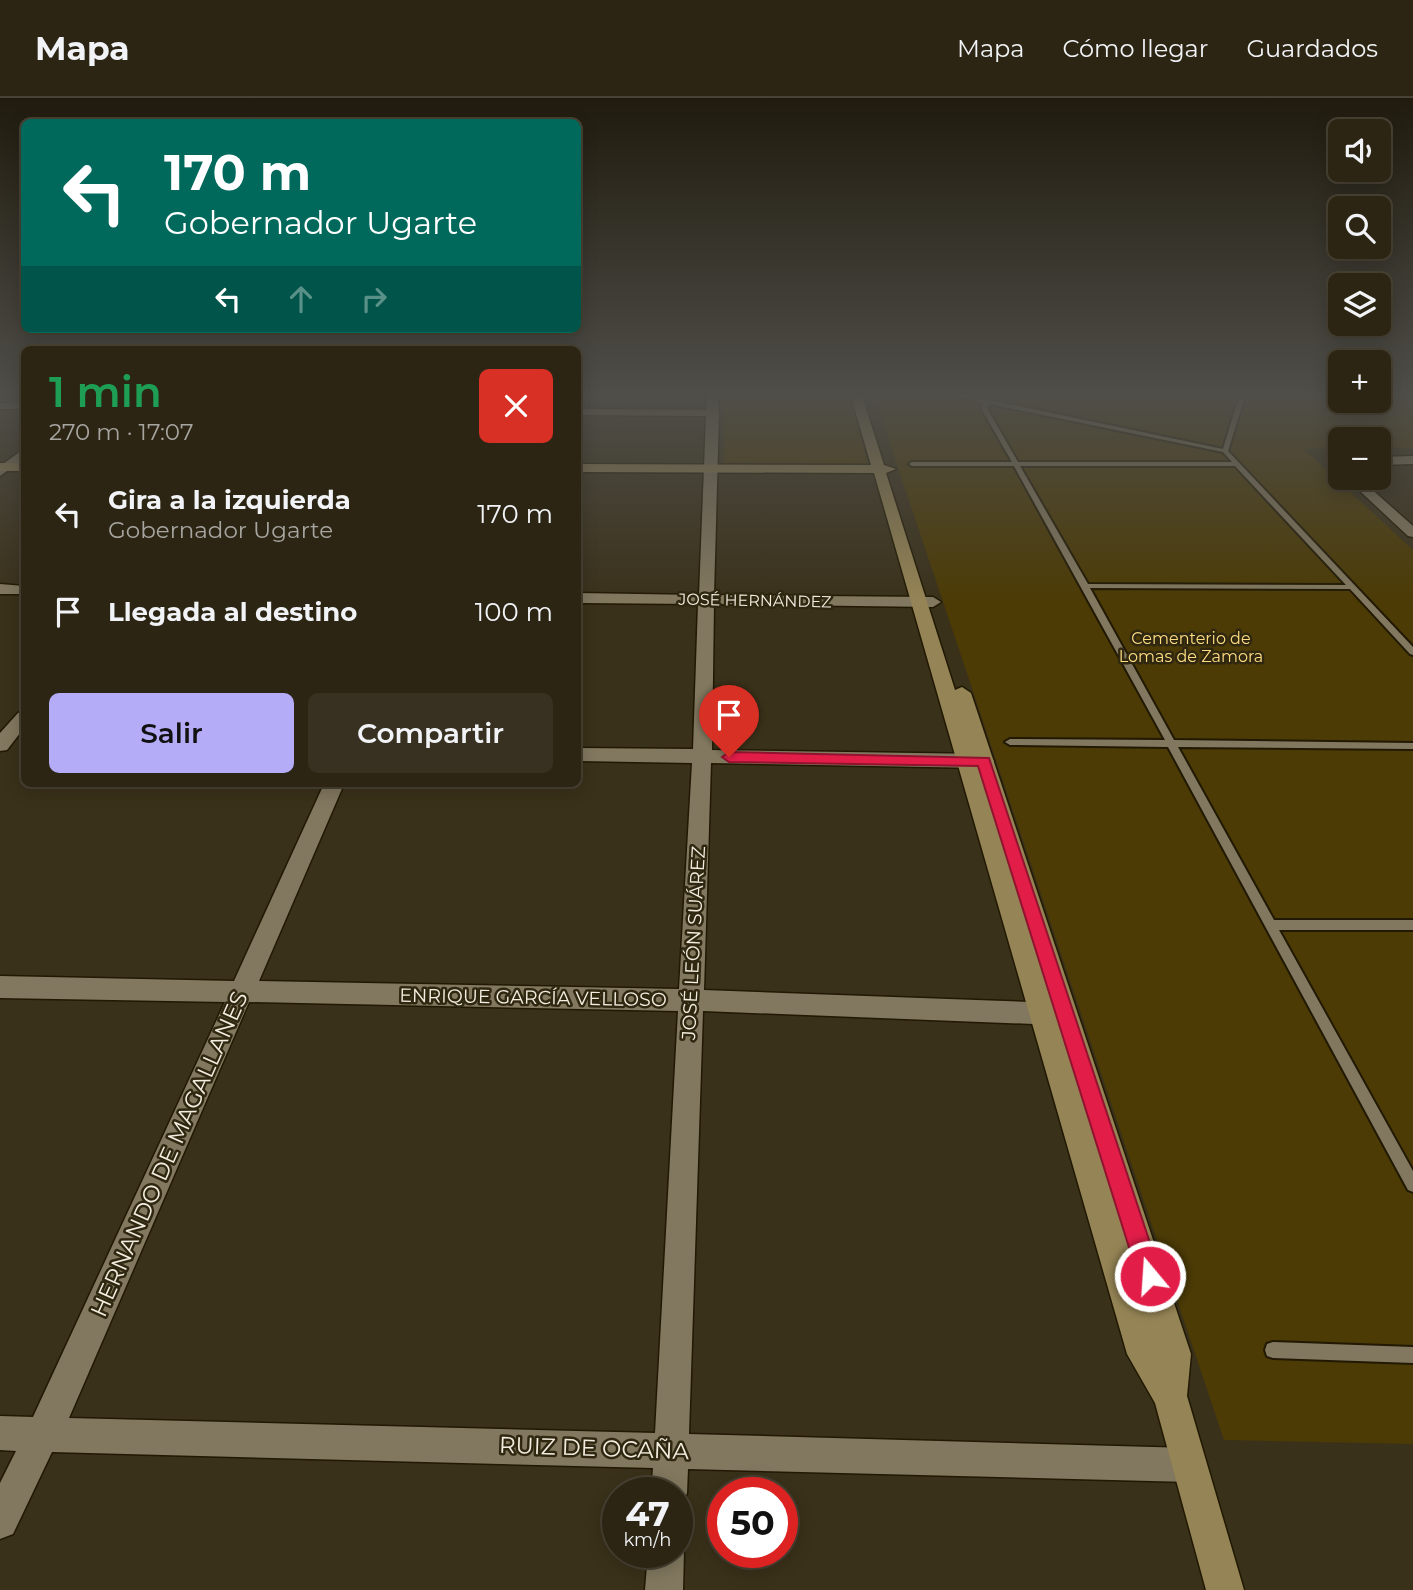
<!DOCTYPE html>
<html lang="es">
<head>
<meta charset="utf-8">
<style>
  :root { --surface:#2c2514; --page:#383122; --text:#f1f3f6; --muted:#a6a5a0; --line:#484234; --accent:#b5acf8 }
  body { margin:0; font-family:Montserrat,sans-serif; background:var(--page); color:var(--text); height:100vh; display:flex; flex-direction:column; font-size:26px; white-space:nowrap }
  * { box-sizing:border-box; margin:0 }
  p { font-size:23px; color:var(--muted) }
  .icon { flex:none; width:38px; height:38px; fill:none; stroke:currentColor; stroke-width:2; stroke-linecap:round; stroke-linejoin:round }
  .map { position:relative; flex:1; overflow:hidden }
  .drawer { position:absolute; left:21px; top:248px; width:560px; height:441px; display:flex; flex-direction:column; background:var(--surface); border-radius:10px; box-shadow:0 4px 18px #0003,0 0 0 2px var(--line) }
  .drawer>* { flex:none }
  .banner { position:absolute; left:21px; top:21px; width:560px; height:214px; border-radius:10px; box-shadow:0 4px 18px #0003,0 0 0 2px var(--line); background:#00695c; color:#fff; overflow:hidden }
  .tools { position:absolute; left:1328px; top:21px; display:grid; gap:14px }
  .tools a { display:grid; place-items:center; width:63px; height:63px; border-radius:10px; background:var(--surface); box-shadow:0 4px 18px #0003,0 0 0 2px var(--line); font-size:35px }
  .speed { position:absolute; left:602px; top:1379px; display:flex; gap:14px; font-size:35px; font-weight:700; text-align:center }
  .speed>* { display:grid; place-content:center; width:91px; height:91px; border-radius:50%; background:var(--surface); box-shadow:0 4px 18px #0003,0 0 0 2px var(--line); line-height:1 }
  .speed small { font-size:18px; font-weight:400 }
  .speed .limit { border:10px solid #d22; background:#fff; color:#111 }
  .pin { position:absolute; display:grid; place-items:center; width:60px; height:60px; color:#fff; margin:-72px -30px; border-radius:50% 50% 50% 0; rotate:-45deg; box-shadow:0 0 7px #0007 }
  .pin .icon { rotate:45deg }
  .me { position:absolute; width:77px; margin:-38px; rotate:342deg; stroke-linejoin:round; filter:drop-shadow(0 0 5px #0008) }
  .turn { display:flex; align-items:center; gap:24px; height:147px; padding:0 28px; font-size:32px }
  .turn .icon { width:91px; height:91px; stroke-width:2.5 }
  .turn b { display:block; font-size:49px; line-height:60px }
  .lanes { display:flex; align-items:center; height:66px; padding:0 28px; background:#0003; justify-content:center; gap:35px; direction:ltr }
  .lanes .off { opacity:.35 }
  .round { display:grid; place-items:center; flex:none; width:74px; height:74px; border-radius:10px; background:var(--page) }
  .head { display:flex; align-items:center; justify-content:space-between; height:119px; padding:0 28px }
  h1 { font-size:42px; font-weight:600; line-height:52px; color:#1e9e55 }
  .primary-button { display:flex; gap:14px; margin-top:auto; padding:14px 28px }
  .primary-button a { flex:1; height:80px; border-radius:10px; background:var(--accent); color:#111; font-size:28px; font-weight:600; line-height:80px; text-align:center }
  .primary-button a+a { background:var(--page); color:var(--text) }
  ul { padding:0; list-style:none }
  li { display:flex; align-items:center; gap:21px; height:98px; padding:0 28px }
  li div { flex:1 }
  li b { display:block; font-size:26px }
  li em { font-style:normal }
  header { display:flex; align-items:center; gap:42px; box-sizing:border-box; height:98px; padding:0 35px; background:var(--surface); border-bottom:2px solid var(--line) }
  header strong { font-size:33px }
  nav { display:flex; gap:38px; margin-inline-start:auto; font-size:24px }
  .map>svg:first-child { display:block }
  .green { fill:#4c3b05 }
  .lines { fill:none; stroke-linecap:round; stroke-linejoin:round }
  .lane-casing { stroke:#211903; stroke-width:4 }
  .street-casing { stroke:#211903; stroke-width:3 }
  .secondary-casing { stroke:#211903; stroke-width:3 }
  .lane { fill:#82785f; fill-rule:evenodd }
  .street { fill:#82785f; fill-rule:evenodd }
  .secondary { fill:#958455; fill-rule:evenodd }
  .route { fill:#e11d48; stroke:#92132f; stroke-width:2 }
  .labels { text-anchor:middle; stroke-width:5; stroke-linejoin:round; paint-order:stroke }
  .far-street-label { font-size:16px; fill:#f3eddf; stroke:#2f2710 }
  .far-park-label { font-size:16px; fill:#fedd82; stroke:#2f2710 }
  .street-label { font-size:19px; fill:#f3eddf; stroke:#2f2710 }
  .near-street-label { font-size:23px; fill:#f3eddf; stroke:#2f2710 }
</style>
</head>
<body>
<header>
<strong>Mapa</strong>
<nav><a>Mapa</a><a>Cómo llegar</a><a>Guardados</a></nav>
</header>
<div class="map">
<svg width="1413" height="1492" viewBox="0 0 1413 1492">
  <rect width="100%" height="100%" fill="#3a311a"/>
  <g class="green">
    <polygon points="756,295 849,295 868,366 724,365 724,300 756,300"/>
    <polygon points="873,295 1340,295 1340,303 1379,303 1379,295 1413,295 1413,350 1379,350 1379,341 1340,341 1340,350 1304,351 1413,452 1413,1346 1224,1342"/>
  </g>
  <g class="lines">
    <g class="lane-casing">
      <g id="lane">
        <path d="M944 295H956L1223 351 1240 295H1246L1228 353 1413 549V557L1410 556 1350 491 1090 490 1174 642 1413 645V651L1178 649 1274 822H1413V832H1279L1413 1073V1094L1408 1092 1168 649 1010 647 1005 644 1010 641 1165 642 1014 368H912L909 366 912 364H1012L981 310 984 305ZM989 306 1223 354 1232 364H1018L987 310ZM1020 368H1235L1346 487 1088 486Z"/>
        <polygon points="1273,1244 1413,1249 1413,1265 1273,1260 1267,1258 1265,1252 1267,1246"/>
      </g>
    </g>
    <g class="street-casing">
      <g id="street">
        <path d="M707 295H717L719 315 714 497 933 499 941 504 933 509 714 506 712 652 984 656 991 658 994 663 991 668 984 670 711 665 704 892 1058 905 1067 908 1070 916 1067 924 1058 927 703 913 689 1336 1189 1350 1201 1355 1206 1367 1201 1379 1189 1384 688 1371 687 1395 682 1408 677 1409V1395H651L653 1370 52 1354 13 1436 0 1441V1385L16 1353 0 1352V1318L33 1319 225 904 0 900V878L234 883 324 686H344L259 883 679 891 692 665 578 663V650L693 651 698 506 578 505V495L699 497 706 318 578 317V311L706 312ZM249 904 678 913 655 1335 69 1320Z"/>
        <rect x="0" y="305" width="24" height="6"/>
        <polygon points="24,351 24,361 0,378 0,368"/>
        <polygon points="1413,358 1413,366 1379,367 1379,359"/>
        <polygon points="1340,361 1340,374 1332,368"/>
        <polygon points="1346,380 1359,380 1413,428 1413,439 1408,438"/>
        <polygon points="0,486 24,488 24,496 0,496"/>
        <polygon points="24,613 24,630 7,652 0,653 0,635 18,615"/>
        <polygon points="677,1440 684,1454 683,1492 645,1492 648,1454 677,1454"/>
      </g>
    </g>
    <g class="secondary-casing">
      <g id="secondary">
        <polygon points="850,295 861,295 884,367 896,371 886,375 955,592 962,589 971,595 1191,1256 1187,1298 1244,1492 1206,1492 1155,1305 1127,1256 874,375 578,374 578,366 871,367"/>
        <rect x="0" y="365" width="24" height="8"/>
      </g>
    </g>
    <use href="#lane" class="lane"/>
    <use href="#street" class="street"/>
    <use href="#secondary" class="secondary"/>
  </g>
  <linearGradient id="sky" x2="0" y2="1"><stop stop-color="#201b0e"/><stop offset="0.59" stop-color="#4f4e49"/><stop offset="1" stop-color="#4f4e49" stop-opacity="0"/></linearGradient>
  <rect width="1413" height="504" fill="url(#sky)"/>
  <polygon class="route" points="729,654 989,660 1161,1178 1158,1186 1150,1189 1142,1186 1138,1178 978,668 729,664 722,659"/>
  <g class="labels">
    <g class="far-street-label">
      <text transform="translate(755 502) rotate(1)" y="6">JOSÉ HERNÁNDEZ</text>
    </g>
    <g class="far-park-label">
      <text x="1191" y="546">Cementerio de<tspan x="1191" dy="18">Lomas de Zamora</tspan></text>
    </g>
    <g class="street-label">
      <text transform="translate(693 845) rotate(-87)" y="7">JOSÉ LEÓN SUÁREZ</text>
      <text transform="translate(533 899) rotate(1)" y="7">ENRIQUE GARCÍA VELLOSO</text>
    </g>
    <g class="near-street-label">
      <text transform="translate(169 1056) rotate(-66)" y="8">HERNANDO DE MAGALLANES</text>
      <text transform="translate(594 1350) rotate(2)" y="8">RUIZ DE OCAÑA</text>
    </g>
  </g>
</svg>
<div class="tools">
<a><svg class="icon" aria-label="sound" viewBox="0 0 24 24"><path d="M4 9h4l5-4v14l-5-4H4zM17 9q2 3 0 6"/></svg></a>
<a><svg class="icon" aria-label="search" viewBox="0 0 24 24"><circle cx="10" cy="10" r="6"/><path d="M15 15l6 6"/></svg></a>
<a><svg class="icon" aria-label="layers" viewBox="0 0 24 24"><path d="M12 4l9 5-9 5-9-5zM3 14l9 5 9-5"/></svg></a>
<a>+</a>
<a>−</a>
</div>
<div class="speed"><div>47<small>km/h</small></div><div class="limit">50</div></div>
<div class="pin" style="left:729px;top:659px;background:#d93025"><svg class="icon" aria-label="arrive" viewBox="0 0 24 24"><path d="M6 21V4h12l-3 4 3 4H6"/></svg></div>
<svg class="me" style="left:1150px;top:1178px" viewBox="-20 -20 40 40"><circle r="17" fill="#e11d48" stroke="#fff" stroke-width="3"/><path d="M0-11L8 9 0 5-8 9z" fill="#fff"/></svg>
<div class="banner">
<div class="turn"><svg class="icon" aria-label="left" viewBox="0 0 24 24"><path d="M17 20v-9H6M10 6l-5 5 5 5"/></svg><div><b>170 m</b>Gobernador Ugarte</div></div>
<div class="lanes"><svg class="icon" aria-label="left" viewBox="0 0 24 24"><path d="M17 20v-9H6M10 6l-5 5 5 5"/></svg><svg class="icon off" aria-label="ahead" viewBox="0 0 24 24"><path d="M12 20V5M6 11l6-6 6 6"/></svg><svg class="icon off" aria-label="right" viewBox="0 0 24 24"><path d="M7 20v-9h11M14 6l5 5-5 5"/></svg></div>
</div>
<section class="drawer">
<div class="head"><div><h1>1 min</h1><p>270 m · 17:07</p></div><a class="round" style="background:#d93025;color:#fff"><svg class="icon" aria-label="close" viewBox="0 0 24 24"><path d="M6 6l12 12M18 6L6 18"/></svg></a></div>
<ul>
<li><svg class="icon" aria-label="left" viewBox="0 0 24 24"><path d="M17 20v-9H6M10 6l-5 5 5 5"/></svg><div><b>Gira a la izquierda</b><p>Gobernador Ugarte</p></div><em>170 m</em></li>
<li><svg class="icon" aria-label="arrive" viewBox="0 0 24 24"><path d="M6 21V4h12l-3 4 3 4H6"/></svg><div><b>Llegada al destino</b></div><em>100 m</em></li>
</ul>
<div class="primary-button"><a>Salir</a><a>Compartir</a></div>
</section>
</div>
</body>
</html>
